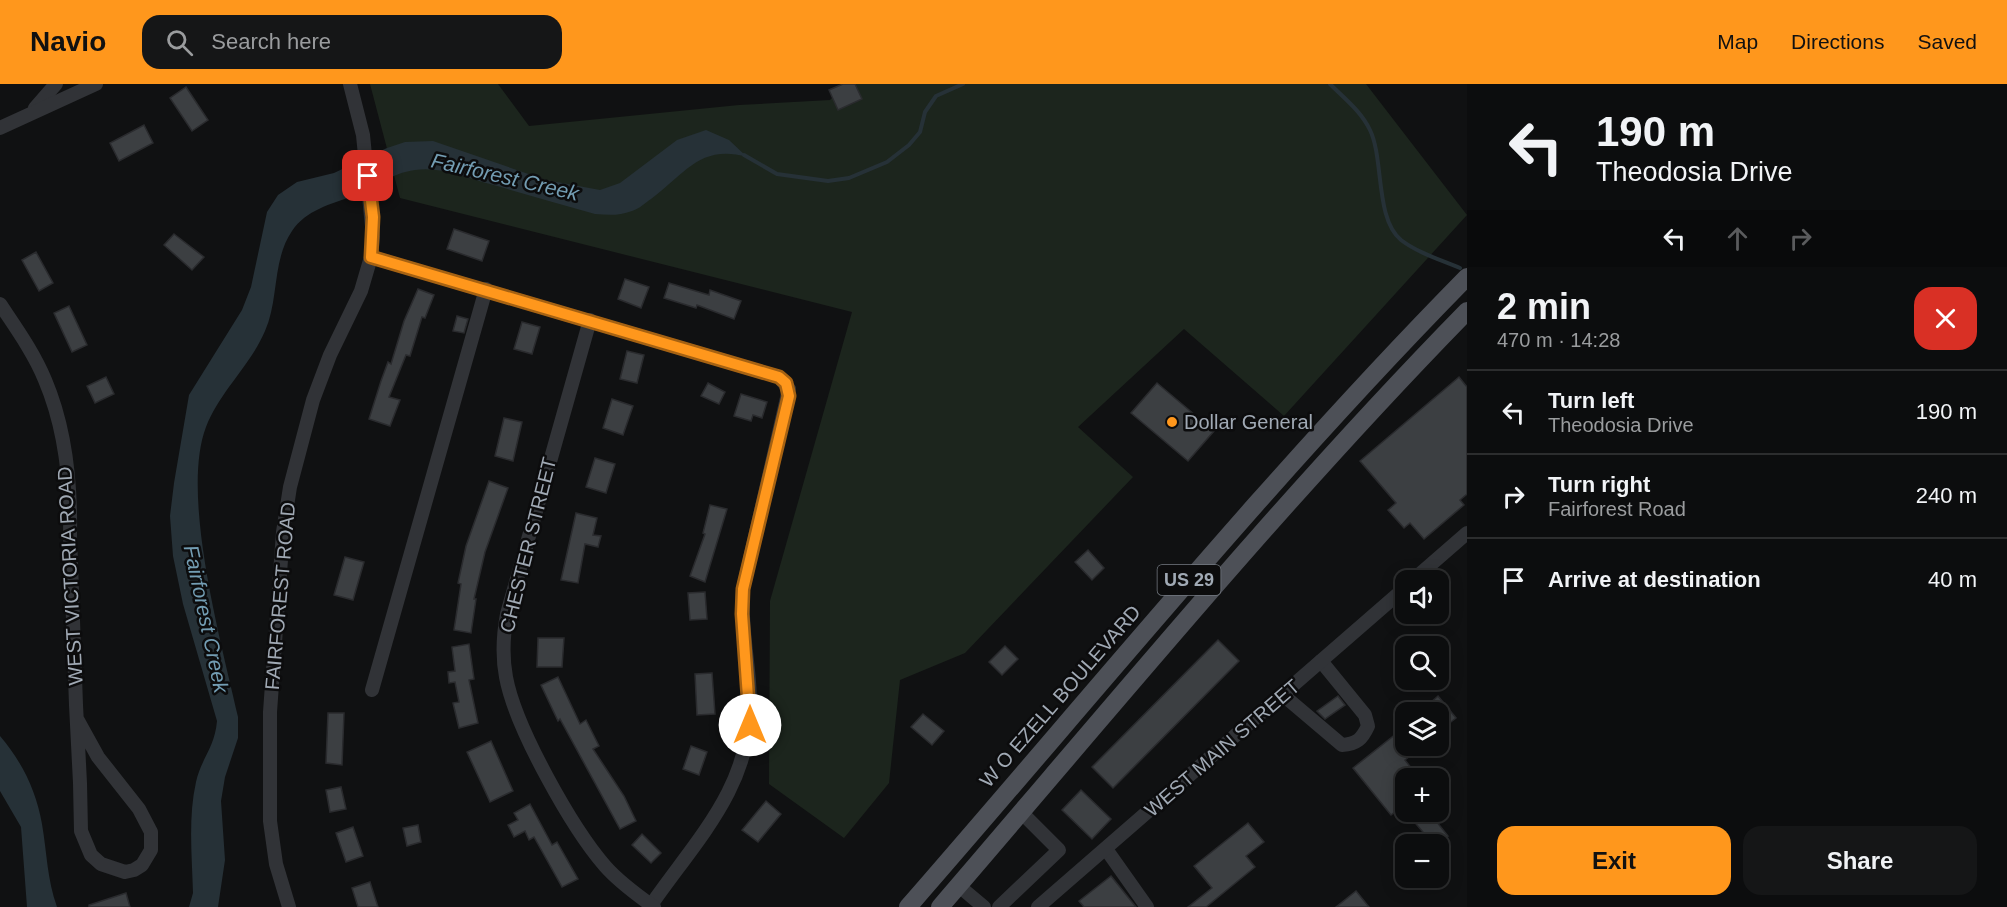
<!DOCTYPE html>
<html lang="en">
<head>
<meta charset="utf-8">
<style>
  :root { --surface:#0c0d0e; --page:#151617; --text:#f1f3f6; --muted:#9a9c9e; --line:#2c2d2e; --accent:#ff971c }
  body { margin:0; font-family:Arial,sans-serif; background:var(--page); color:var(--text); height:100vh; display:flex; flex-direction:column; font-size:22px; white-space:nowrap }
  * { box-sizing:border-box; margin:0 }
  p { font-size:20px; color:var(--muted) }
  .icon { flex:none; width:33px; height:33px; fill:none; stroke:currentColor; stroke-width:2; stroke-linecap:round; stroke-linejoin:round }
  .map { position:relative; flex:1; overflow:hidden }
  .sheet { display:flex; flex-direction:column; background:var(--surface); width:540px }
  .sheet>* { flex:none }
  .hud { background:#0c0d0e; color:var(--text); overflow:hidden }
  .controls { position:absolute; left:1395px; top:486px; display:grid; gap:12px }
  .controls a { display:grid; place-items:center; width:54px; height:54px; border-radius:12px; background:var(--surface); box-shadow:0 3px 15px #0003,0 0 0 2px var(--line); font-size:30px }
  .pin { position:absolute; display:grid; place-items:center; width:51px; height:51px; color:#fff; margin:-26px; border-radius:12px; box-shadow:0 3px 9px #0006 }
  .me { position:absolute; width:66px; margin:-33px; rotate:0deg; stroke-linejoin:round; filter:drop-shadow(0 0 4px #0008) }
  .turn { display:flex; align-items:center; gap:21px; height:126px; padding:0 30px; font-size:27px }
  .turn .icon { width:78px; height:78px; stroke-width:2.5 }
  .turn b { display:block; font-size:42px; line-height:51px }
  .lanes { display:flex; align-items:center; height:57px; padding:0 30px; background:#0003; justify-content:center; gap:30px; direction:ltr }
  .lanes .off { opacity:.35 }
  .round { display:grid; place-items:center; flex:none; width:63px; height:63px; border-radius:18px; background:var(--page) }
  .overview { display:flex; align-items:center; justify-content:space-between; height:102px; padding:0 30px }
  h1 { font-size:36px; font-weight:700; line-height:45px }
  .cta { display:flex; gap:12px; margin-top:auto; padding:12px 30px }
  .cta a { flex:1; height:69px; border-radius:18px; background:var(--accent); color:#111; font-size:24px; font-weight:700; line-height:69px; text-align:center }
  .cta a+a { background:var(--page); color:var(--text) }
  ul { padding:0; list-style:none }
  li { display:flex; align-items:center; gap:18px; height:84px; padding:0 30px; border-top:2px solid var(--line) }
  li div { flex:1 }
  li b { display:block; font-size:22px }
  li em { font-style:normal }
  header { display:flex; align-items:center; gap:36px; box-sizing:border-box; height:84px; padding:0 30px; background:var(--accent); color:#111 }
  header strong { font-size:28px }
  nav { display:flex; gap:33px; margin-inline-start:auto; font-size:21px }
  .search { width:420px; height:54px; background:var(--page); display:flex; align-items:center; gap:15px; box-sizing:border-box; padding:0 21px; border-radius:18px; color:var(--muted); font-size:22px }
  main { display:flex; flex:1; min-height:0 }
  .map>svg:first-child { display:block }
  .green { fill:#1c251d }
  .water { fill:#263137 }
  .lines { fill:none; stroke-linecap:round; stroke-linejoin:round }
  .stream { stroke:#263137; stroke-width:4 }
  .building { fill:#3c3f42; stroke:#2a2b2e; stroke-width:1.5 }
  .minor { stroke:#313337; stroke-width:14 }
  .major { stroke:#4d5057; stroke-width:18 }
  .route-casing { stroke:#a66212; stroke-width:15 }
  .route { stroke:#ff971c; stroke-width:10 }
  .poi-dot { fill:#ff971c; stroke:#0c0c0d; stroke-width:2 }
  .labels { text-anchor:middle; stroke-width:5; stroke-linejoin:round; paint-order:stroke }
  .shield { fill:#0c0c0d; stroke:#747a82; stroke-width:1.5 }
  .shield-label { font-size:18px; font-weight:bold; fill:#a0a9b4 }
  .poi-label { font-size:20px; fill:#a0a9b4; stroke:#0c0c0d; text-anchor:start }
  .street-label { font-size:20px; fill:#a0a9b4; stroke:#0c0c0d }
  .water-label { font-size:21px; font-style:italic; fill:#739db3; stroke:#0c0c0d }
</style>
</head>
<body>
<header>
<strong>Navio</strong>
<div class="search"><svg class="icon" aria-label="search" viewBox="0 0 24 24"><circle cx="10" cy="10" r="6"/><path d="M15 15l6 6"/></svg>Search here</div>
<nav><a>Map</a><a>Directions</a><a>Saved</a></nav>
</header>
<main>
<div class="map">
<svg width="1467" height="823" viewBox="0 0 1467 823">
  <rect width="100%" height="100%" fill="#101112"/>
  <polygon class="green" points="370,0 498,0 529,42 739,21 830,16 845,0 1366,0 1467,131 1284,332 1184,245 1078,343 1133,393 965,569 900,596 889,699 844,754 769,700 770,517 852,228 400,114"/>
  <g class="water">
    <path d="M706 46 729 56 747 73C700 60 685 90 651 115 645 119 639 125 632 127 619 132 608 131 595 130 560 120 525 110 490 100 467 94 440 82 415 86 391 89 375 104 353 112 331 120 306 126 292 147 272 176 279 216 265 247 250 282 220 307 206 343 180 411 222 561 238 633V654L225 693 221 717 225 776 218 823H189L193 809C192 772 188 734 196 698 201 675 215 663 217 637L183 520 173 472 170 432 174 399 189 311 242 226 251 203 267 128 278 111 297 98 334 89 387 64 405 58 433 57 546 96 600 106 620 99 677 56Z"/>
    <path d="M0 652C22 678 36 706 42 740 47 769 47 795 57 823H27L21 743 0 707Z"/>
  </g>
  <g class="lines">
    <g class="stream">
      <path d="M1330 0C1344 14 1361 27 1370 46 1384 75 1375 135 1401 156 1418 169 1441 176 1460 184"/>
      <polyline points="744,71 777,90 828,97 849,94 887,78 909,61 920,48 925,28 936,12 963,0"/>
    </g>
  </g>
  <g class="building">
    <polygon points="843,0 855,0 862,15 838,26 829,6"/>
    <polygon points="186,3 208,36 192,47 170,14"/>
    <polygon points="144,41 153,59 119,77 110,59"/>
    <polygon points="454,145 489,157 482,177 447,165"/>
    <polygon points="174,150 204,173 192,186 164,161"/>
    <polygon points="36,168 53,199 39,207 22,176"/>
    <polygon points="625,195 649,203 641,224 618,215"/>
    <polygon points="669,199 709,211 710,206 741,217 734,235 697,221 696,224 664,214"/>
    <polygon points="418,205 434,211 425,234 422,233 410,272 406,271 389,313 400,316 390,342 369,335 381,297 388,278 391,280 404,237"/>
    <polygon points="69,222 87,261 72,268 54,229"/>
    <polygon points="457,232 468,235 464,249 453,247"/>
    <polygon points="522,238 540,243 532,270 514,265"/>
    <polygon points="627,267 644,271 637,299 620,295"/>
    <polygon points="106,293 114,310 95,319 87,302"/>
    <polygon points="1459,293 1467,303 1467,410 1460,416 1464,421 1424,455 1410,439 1404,444 1388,426 1396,419 1360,377"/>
    <polygon points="708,299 725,308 719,320 701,312"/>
    <polygon points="1157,299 1214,347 1188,377 1131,329"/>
    <polygon points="741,310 767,318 762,334 753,331 751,337 734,332"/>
    <polygon points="612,315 633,322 623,351 603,344"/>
    <polygon points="504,334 522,338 513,377 495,372"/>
    <polygon points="595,374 615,380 606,409 586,403"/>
    <polygon points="489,397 508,404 485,468 474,515 476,515 471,549 454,546 461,500 458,499 466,462"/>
    <polygon points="710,421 727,425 705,498 690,492 705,450 703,449"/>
    <polygon points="576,429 597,434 593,451 601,452 598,463 585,460 578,499 561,496"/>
    <polygon points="1088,466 1104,484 1092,496 1075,478"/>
    <polygon points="345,473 364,478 353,516 334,511"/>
    <polygon points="705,508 707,535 690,536 688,509"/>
    <polygon points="538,554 564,554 562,583 537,583"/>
    <polygon points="1218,556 1239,577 1113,704 1092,683"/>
    <polygon points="469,560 474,595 469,596 478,639 459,644 453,619 459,618 455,598 449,599 448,588 455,587 452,563"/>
    <polygon points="1005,562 1018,575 1002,591 989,578"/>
    <polygon points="712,589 715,630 697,631 695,590"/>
    <polygon points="558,593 580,640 586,636 599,662 593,665 624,712 636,737 620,745 560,635 558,637 541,601"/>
    <polygon points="1338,612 1345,621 1325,635 1317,627"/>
    <polygon points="1438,612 1456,634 1438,648 1438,628 1420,628"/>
    <polygon points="328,629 344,629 342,681 326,679"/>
    <polygon points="923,630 944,647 932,661 911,643"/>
    <polygon points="1406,642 1406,662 1422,662 1405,676 1419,694 1406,694 1406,719 1391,731 1353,684"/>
    <polygon points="491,657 513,707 490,718 467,668"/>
    <polygon points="691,662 707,668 699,691 683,685"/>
    <polygon points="341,703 346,725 330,728 326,706"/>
    <polygon points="1081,706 1111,735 1092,755 1062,726"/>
    <polygon points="766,717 781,730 758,758 742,746"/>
    <polygon points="530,720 552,761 557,758 578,795 562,803 534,753 529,756 525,747 514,753 508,741 518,736 514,729"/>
    <polygon points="1406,728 1429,728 1448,752 1437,760 1433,760"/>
    <polygon points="1248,739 1264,758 1246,772 1255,783 1206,823 1188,823 1212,804 1194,782"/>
    <polygon points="418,741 421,758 407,762 403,744"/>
    <polygon points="353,743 363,772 346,778 336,749"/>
    <polygon points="642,750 661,769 651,779 632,761"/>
    <polygon points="1111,792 1136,823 1084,823 1079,817"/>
    <polygon points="370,798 378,823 358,823 352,804"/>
    <polygon points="1356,807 1369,823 1336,823"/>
    <polygon points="126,809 130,823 89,823 89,821"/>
  </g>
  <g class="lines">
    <g class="minor">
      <polyline points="35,24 56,0"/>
      <polyline points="0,44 96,0"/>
      <path d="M371 173 779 293 789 305 743 505C740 543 750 581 750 619 751 703 696 756 651 821"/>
      <path d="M0 220C16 244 34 269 45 296 65 343 71 400 70 451L76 621 80 699 81 747 91 771 101 780 125 788 134 786 142 781 151 766V748L139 725 98 673 77 635"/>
      <path d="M590 236 507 530C503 552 502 572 506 593 515 643 572 744 605 782 619 798 637 811 654 823"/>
      <polyline points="1413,496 1467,449"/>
      <polyline points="372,606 486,205"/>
      <path d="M1283 611 1342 661C1357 660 1362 655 1368 642L1365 631 1321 577"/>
      <polyline points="1106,765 1147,823"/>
      <polyline points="959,802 984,823"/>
      <polyline points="289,823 276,780 270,737 270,628 283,448 290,403 313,316 330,271 361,207 371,173 373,153 363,51 350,0"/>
      <polyline points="999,823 1059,766 1021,728"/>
      <polyline points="1038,823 1406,503"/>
    </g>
    <g class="major">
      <path d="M908 823C1093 611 1270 393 1467 193"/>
      <path d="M940 823C1113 622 1282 416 1467 227"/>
    </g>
  </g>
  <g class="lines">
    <g class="route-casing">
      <polyline id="route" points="368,92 373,133 371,173 779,293 786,299 789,312 743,505 742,530 750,641"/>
    </g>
    <use href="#route" class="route"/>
  </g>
  <circle class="poi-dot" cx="1172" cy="338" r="6"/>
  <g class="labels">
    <rect class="shield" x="1157.5" y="481" width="63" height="30" rx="4.5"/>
    <g class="shield-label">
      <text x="1189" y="502">US 29</text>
    </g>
    <g class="poi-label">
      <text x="1184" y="345">Dollar General</text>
    </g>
    <g class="street-label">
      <text transform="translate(528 461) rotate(-76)" y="7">CHESTER STREET</text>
      <text transform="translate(70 492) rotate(-93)" y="7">WEST VICTORIA ROAD</text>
      <text transform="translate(280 512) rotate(-85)" y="7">FAIRFOREST ROAD</text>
      <text transform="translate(1060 612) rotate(-49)" y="7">W O EZELL BOULEVARD</text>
      <text transform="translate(1222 664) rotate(-41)" y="7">WEST MAIN STREET</text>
    </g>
    <g class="water-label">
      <text transform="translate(505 93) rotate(13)" y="7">Fairforest Creek</text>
      <text transform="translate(206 535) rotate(78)" y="7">Fairforest Creek</text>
    </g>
  </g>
</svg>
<div class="controls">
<a><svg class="icon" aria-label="sound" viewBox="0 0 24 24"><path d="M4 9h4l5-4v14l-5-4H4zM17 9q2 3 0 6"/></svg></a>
<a><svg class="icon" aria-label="search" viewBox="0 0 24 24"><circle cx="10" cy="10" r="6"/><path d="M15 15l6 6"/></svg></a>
<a><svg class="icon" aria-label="layers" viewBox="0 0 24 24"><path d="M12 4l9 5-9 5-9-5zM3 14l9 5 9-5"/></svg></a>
<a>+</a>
<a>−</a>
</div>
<div class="pin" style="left:368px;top:92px;background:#d93025"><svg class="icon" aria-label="arrive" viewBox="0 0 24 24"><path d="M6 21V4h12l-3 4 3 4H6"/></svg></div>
<svg class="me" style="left:750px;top:641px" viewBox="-20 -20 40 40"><circle r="19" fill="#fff"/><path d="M0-13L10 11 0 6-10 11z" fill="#ff971c"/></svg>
</div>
<section class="sheet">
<div class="hud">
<div class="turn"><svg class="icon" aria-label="left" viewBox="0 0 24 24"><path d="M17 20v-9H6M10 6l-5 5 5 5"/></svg><div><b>190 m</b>Theodosia Drive</div></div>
<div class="lanes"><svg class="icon" aria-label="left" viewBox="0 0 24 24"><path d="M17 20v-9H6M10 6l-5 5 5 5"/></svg><svg class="icon off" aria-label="ahead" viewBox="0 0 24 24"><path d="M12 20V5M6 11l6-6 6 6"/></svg><svg class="icon off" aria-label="right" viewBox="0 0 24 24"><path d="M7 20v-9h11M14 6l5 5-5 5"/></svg></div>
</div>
<div class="overview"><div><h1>2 min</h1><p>470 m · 14:28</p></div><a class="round" style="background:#d93025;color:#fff"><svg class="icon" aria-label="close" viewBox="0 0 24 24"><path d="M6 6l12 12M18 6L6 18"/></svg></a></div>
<ul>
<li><svg class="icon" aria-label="left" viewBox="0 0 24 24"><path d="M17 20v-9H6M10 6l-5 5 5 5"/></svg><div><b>Turn left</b><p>Theodosia Drive</p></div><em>190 m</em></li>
<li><svg class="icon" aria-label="right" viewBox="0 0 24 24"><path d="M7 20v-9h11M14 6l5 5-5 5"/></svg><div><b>Turn right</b><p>Fairforest Road</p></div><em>240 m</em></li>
<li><svg class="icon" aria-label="arrive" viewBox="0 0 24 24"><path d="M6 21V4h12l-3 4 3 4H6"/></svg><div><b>Arrive at destination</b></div><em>40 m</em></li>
</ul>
<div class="cta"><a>Exit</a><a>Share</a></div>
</section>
</main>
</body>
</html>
